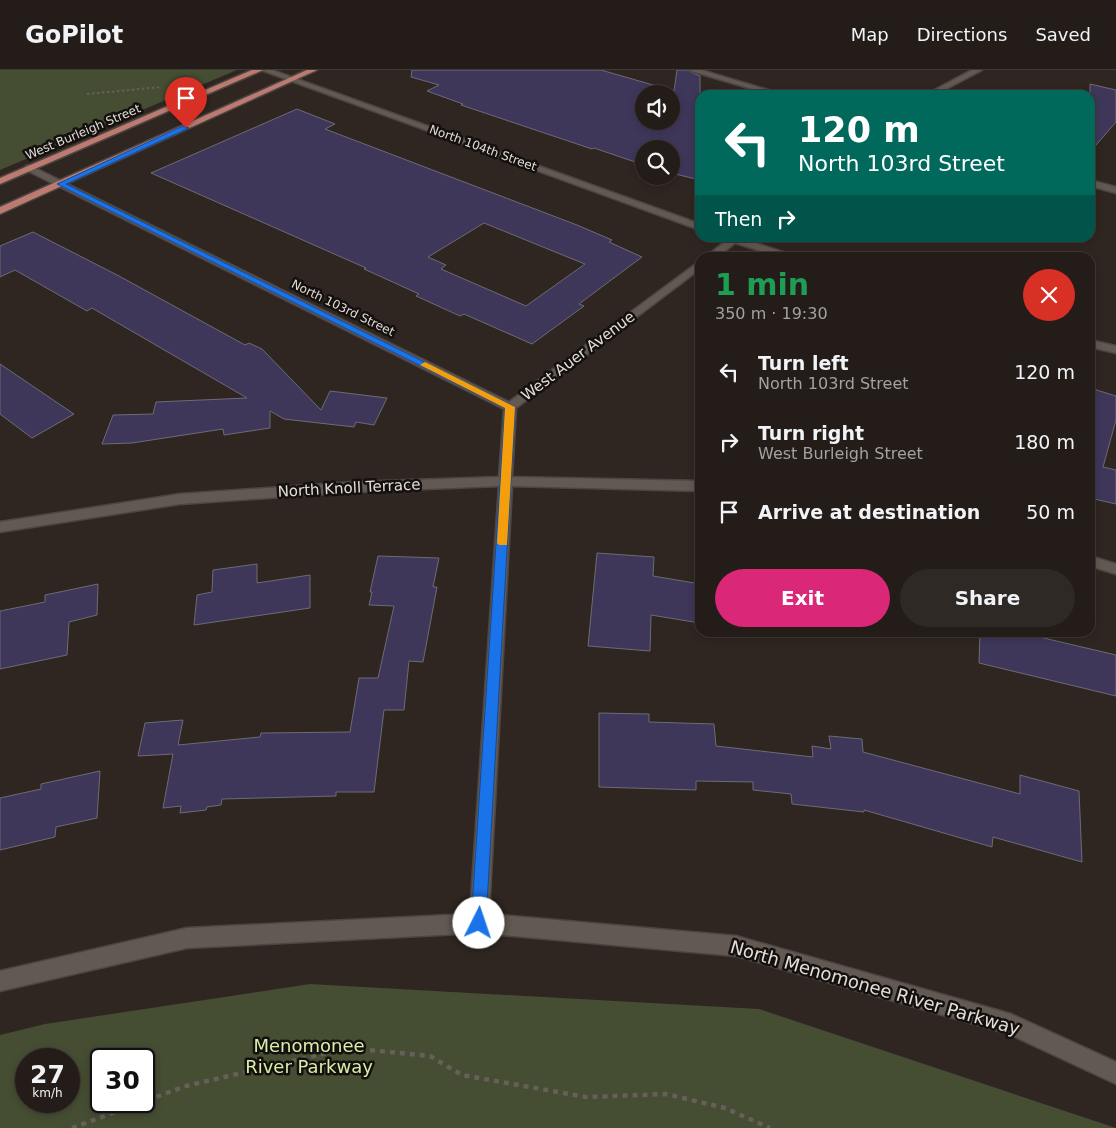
<!DOCTYPE html>
<html lang="en">
<head>
<meta charset="utf-8">
<style>
  :root { --surface:#231c19; --page:#2f2926; --text:#f1f3f6; --muted:#a3a1a2; --line:#403a38; --accent:#db2777 }
  body { margin:0; font-family:"DejaVu Sans",sans-serif; background:var(--page); color:var(--text); height:100vh; display:flex; flex-direction:column; font-size:19px; white-space:nowrap }
  * { box-sizing:border-box; margin:0 }
  p { font-size:16px; color:var(--muted) }
  .icon { flex:none; width:28px; height:28px; fill:none; stroke:currentColor; stroke-width:2; stroke-linecap:round; stroke-linejoin:round }
  .map { position:relative; flex:1; overflow:hidden }
  .panel { position:absolute; left:695px; top:182px; width:400px; height:385px; display:flex; flex-direction:column; background:var(--surface); border-radius:15px; box-shadow:0 2px 8px #0003,0 0 0 1px var(--line) }
  .panel>* { flex:none }
  .hud { position:absolute; left:695px; top:20px; width:400px; height:152px; border-radius:15px; box-shadow:0 2px 8px #0003,0 0 0 1px var(--line); background:#00695c; color:#fff; overflow:hidden }
  .fabs { position:absolute; left:635px; top:15px; display:grid; gap:10px }
  .fabs a { display:grid; place-items:center; width:45px; height:45px; border-radius:50%; background:var(--surface); box-shadow:0 2px 8px #0003,0 0 0 1px var(--line); font-size:25px }
  .speed { position:absolute; left:15px; top:978px; display:flex; gap:10px; font-size:25px; font-weight:700; text-align:center }
  .speed>* { display:grid; place-content:center; width:65px; height:65px; border-radius:50%; background:var(--surface); box-shadow:0 2px 8px #0003,0 0 0 1px var(--line); line-height:1 }
  .speed small { font-size:12px; font-weight:400 }
  .speed .limit { border:2px solid #111; border-radius:8px; background:#fff; color:#111 }
  .pin { position:absolute; display:grid; place-items:center; width:42px; height:42px; color:#fff; margin:-51px -21px; border-radius:50% 50% 50% 0; rotate:-45deg; box-shadow:0 0 5px #0007 }
  .pin .icon { rotate:45deg }
  .me { position:absolute; width:55px; margin:-28px; rotate:4deg; stroke-linejoin:round; filter:drop-shadow(0 0 4px #0008) }
  .turn { display:flex; align-items:center; gap:18px; height:105px; padding:0 20px; font-size:22px }
  .turn .icon { width:65px; height:65px; stroke-width:2.5 }
  .turn b { display:block; font-size:35px; line-height:42px }
  .then { display:flex; align-items:center; height:48px; padding:0 20px; background:#0003; gap:10px; font-size:19px }
  .round { display:grid; place-items:center; flex:none; width:52px; height:52px; border-radius:26px; background:var(--page) }
  .headline { display:flex; align-items:center; justify-content:space-between; height:85px; padding:0 20px }
  h1 { font-size:30px; font-weight:800; line-height:38px; color:#1e9e55 }
  .primary-button { display:flex; gap:10px; margin-top:auto; padding:10px 20px }
  .primary-button a { flex:1; height:58px; border-radius:30px; background:var(--accent); color:#fff; font-size:20px; font-weight:800; line-height:58px; text-align:center }
  .primary-button a+a { background:var(--page); color:var(--text) }
  ul { padding:0; list-style:none }
  li { display:flex; align-items:center; gap:15px; height:70px; padding:0 20px }
  li div { flex:1 }
  li b { display:block; font-size:19px }
  li em { font-style:normal }
  header { display:flex; align-items:center; gap:30px; box-sizing:border-box; height:70px; padding:0 25px; background:var(--surface); border-bottom:1px solid var(--line) }
  header strong { font-size:24px }
  nav { display:flex; gap:28px; margin-inline-start:auto; font-size:18px }
  .map>svg:first-child { display:block }
  .green { fill:#454d32; fill-rule:evenodd }
  .building { fill:#3f375a; stroke:#6c6b75; fill-rule:evenodd }
  .lines { fill:none; stroke-linecap:round; stroke-linejoin:round }
  .minor-casing { stroke:#4c4541; stroke-width:3 }
  .major-casing { stroke:#4c4541; stroke-width:3 }
  .path-far1 { stroke:#675f5a; stroke-width:2; stroke-dasharray:2.5 2.5; stroke-linecap:butt }
  .path { stroke:#675f5a; stroke-width:4.5; stroke-dasharray:5 5; stroke-linecap:butt }
  .minor { fill:#635953; fill-rule:evenodd }
  .major { fill:#bc7a71; fill-rule:evenodd }
  .route { fill:#1a73e8; stroke:#114b97 }
  .slow { fill:#f59e0b }
  .labels { text-anchor:middle; stroke-width:5; stroke-linejoin:round; paint-order:stroke }
  .far-street-label { font-size:12px; fill:#e3ddd9; stroke:#14100e }
  .street-label { font-size:15px; fill:#e3ddd9; stroke:#14100e }
  .near-street-label { font-size:18px; fill:#e3ddd9; stroke:#14100e }
  .near-park-label { font-size:18px; fill:#d9eeaa; stroke:#14100e }
</style>
</head>
<body>
<header>
<strong>GoPilot</strong>
<nav><a>Map</a><a>Directions</a><a>Saved</a></nav>
</header>
<div class="map">
<svg width="1116" height="1058" viewBox="0 0 1116 1058">
  <rect width="100%" height="100%" fill="#2f2621"/>
  <g class="green">
    <polygon points="0,0 237,0 0,100"/>
    <path d="M310 914 759 939 1116 1058H0V965L45 954ZM26 989H69V1031H26ZM101 989H144V1031H101Z"/>
  </g>
  <g class="building">
    <path d="M412 0H601L674 21 677 0H686L700 6V110L671 103V79H644V95L594 78 592 79 461 35 463 34 427 21 439 15 411 7ZM644 24H671V51H644Z"/>
    <polygon points="1090,14 1116,20 1116,52 1090,82"/>
    <path d="M297 39 335 54 325 59 577 155 612 170 609 172 642 187 579 234 584 236 532 274 464 244 460 246 416 226 419 224 364 199 366 198 151 103ZM484 153 570 188 585 194 526 236 441 199 446 195 428 187Z"/>
    <polygon points="33,162 119,206 245,275 249,273 262,279 321,340 330,321 387,328 374,355 356,352 354,357 284,349 270,341 270,358 224,365 223,359 132,373 102,374 113,345 153,344 156,332 247,328 92,238 87,241 15,200 0,207 0,176"/>
    <polygon points="0,294 74,344 32,368 0,344"/>
    <polygon points="1090,318 1116,326 1116,350 1103,397 1116,400 1116,434 1090,428"/>
    <polygon points="597,483 654,487 653,506 700,514 700,553 651,545 650,581 588,576"/>
    <polygon points="378,486 439,488 433,517 437,517 423,592 409,591 404,640 384,640 374,722 336,722 336,726 222,729 221,735 207,737 206,740 180,743 181,736 163,738 173,684 138,686 145,653 183,650 178,675 260,667 261,663 350,662 359,608 378,608 394,536 369,535 372,522 370,522"/>
    <polygon points="257,494 257,513 310,505 310,538 194,555 197,525 212,522 213,500"/>
    <polygon points="98,514 97,545 69,552 67,585 0,599 0,541 45,532 45,525"/>
    <polygon points="980,562 1035,562 1035,566 1116,585 1116,626 979,593"/>
    <polygon points="599,643 649,644 649,652 714,654 716,676 813,687 812,676 831,679 829,666 862,669 863,682 1020,724 1020,705 1079,721 1082,792 993,767 992,777 864,740 864,742 792,734 791,724 753,720 753,712 696,711 696,720 599,717"/>
    <polygon points="100,701 97,748 56,757 55,767 0,780 0,728 41,719 41,714"/>
  </g>
  <g class="lines">
    <g class="minor-casing">
      <g id="minor">
        <polygon points="261,0 272,0 700,154 700,160"/>
        <polygon points="688,0 701,0 785,25 772,25"/>
        <polygon points="972,0 982,0 935,25 925,25"/>
        <polygon points="29,95 509,332 700,191 700,199 516,338 512,407 700,411 700,421 512,416 489,844 736,866 1011,944 1116,992 1116,1014 1009,964 736,886 479,863 187,878 0,921 0,901 187,858 470,844 499,416 354,422 180,434 0,462 0,452 180,424 354,412 499,407 504,339 26,100 26,96"/>
        <polygon points="1090,110 1116,117 1116,123 1090,116"/>
        <polygon points="723,168 741,168 801,188 783,188 735,173 716,188 704,188 726,171"/>
        <polygon points="1090,270 1116,276 1116,283 1090,277"/>
        <polygon points="1090,486 1116,494 1116,504 1090,496"/>
      </g>
    </g>
    <g class="major-casing">
      <g id="major">
        <polygon points="252,0 263,0 0,114 0,108"/>
        <polygon points="307,0 317,0 0,144 0,137"/>
      </g>
    </g>
    <polyline class="path-far1" points="87,24 161,17"/>
    <polyline class="path" points="72,1058 186,1016 348,978 430,986 462,1005 586,1027 666,1024 725,1038 770,1058"/>
    <use href="#minor" class="minor"/>
    <use href="#major" class="major"/>
  </g>
  <polygon class="route" points="183,56 189,58 66,114 515,337 486,853 484,858 479,860 474,858 471,853 505,338 57,114"/>
  <polygon class="slow" points="425,292 515,337 507,475 499,475 497,473 505,338 422,296 420,295"/>
  <g class="labels">
    <g class="far-street-label">
      <text transform="translate(83 62) rotate(-23)" y="4">West Burleigh Street</text>
      <text transform="translate(483 78) rotate(20)" y="4">North 104th Street</text>
      <text transform="translate(343 238) rotate(26)" y="4">North 103rd Street</text>
    </g>
    <g class="street-label">
      <text transform="translate(578 286) rotate(-37)" y="5">West Auer Avenue</text>
      <text transform="translate(349 418) rotate(-3)" y="5">North Knoll Terrace</text>
    </g>
    <g class="near-street-label">
      <text transform="translate(875 918) rotate(16)" y="6">North Menomonee River Parkway</text>
    </g>
    <g class="near-park-label">
      <text x="309" y="982">Menomonee<tspan x="309" dy="21">River Parkway</tspan></text>
    </g>
  </g>
</svg>
<div class="fabs">
<a><svg class="icon" aria-label="sound" viewBox="0 0 24 24"><path d="M4 9h4l5-4v14l-5-4H4zM17 9q2 3 0 6"/></svg></a>
<a><svg class="icon" aria-label="search" viewBox="0 0 24 24"><circle cx="10" cy="10" r="6"/><path d="M15 15l6 6"/></svg></a>
</div>
<div class="speed"><div>27<small>km/h</small></div><div class="limit">30</div></div>
<div class="pin" style="left:186px;top:58px;background:#d93025"><svg class="icon" aria-label="arrive" viewBox="0 0 24 24"><path d="M6 21V4h12l-3 4 3 4H6"/></svg></div>
<svg class="me" style="left:479px;top:853px" viewBox="-20 -20 40 40"><circle r="19" fill="#fff"/><path d="M0-13L10 11 0 6-10 11z" fill="#1a73e8"/></svg>
<div class="hud">
<div class="turn"><svg class="icon" aria-label="left" viewBox="0 0 24 24"><path d="M17 20v-9H6M10 6l-5 5 5 5"/></svg><div><b>120 m</b>North 103rd Street</div></div>
<div class="then">Then<svg class="icon" aria-label="right" viewBox="0 0 24 24"><path d="M7 20v-9h11M14 6l5 5-5 5"/></svg></div>
</div>
<section class="panel">
<div class="headline"><div><h1>1 min</h1><p>350 m · 19:30</p></div><a class="round" style="background:#d93025;color:#fff"><svg class="icon" aria-label="close" viewBox="0 0 24 24"><path d="M6 6l12 12M18 6L6 18"/></svg></a></div>
<ul>
<li><svg class="icon" aria-label="left" viewBox="0 0 24 24"><path d="M17 20v-9H6M10 6l-5 5 5 5"/></svg><div><b>Turn left</b><p>North 103rd Street</p></div><em>120 m</em></li>
<li><svg class="icon" aria-label="right" viewBox="0 0 24 24"><path d="M7 20v-9h11M14 6l5 5-5 5"/></svg><div><b>Turn right</b><p>West Burleigh Street</p></div><em>180 m</em></li>
<li><svg class="icon" aria-label="arrive" viewBox="0 0 24 24"><path d="M6 21V4h12l-3 4 3 4H6"/></svg><div><b>Arrive at destination</b></div><em>50 m</em></li>
</ul>
<div class="primary-button"><a>Exit</a><a>Share</a></div>
</section>
</div>
</body>
</html>
